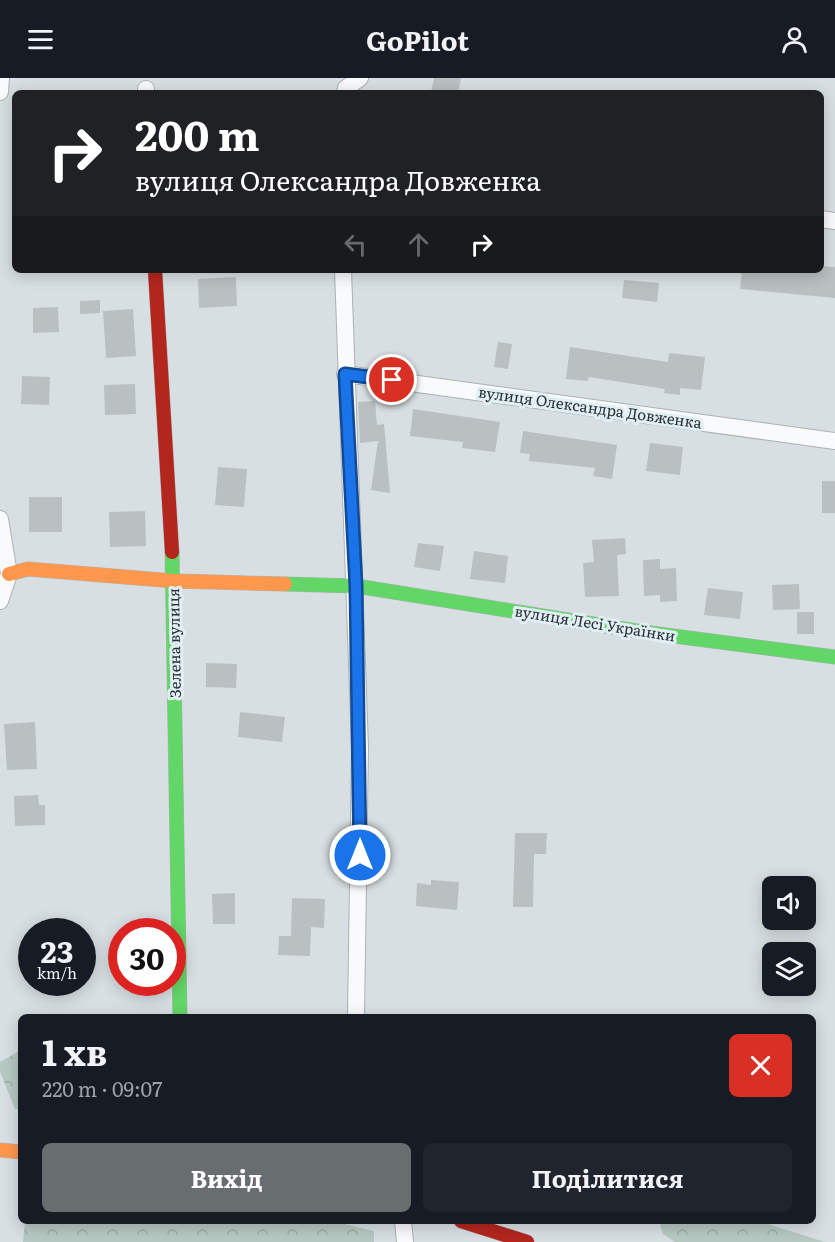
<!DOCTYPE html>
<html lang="uk">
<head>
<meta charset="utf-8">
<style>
  :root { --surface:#171b24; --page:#20242c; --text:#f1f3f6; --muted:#9ea1a6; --accent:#686d70 }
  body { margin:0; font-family:Literata,serif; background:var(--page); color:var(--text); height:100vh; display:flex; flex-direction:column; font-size:22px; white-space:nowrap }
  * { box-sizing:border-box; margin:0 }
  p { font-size:20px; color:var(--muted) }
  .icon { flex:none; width:33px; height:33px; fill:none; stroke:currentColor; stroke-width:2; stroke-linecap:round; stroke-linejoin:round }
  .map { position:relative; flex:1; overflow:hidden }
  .sheet { position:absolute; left:18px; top:936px; width:798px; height:210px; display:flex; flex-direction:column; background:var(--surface); border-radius:9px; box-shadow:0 3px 15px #0003 }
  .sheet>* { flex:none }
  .guide { position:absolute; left:12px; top:12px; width:812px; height:183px; border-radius:9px; box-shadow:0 3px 15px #0003; background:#202124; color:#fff; overflow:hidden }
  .tools { position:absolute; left:762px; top:798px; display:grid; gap:12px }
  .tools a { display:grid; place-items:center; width:54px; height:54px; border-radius:9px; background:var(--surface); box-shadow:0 3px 15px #0003; font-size:30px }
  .speed { position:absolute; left:18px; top:840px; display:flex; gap:12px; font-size:30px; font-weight:700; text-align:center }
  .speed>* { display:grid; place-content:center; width:78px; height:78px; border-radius:50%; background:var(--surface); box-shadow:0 3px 15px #0003; line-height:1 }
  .speed small { font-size:15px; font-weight:400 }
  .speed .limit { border:9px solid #d22; background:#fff; color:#111 }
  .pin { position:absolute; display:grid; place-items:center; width:51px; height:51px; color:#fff; margin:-26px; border:3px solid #fff; border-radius:50%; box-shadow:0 2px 6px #0007 }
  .me { position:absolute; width:66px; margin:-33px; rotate:0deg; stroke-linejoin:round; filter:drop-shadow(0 0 4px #0008) }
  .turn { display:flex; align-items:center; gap:21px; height:126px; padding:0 24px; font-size:27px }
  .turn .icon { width:78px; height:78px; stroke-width:2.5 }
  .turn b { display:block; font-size:42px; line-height:51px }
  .lanes { display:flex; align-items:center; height:57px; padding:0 24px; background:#0003; justify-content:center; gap:30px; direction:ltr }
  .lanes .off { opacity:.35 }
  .round { display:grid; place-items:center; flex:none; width:63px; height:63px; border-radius:9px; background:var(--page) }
  .head { display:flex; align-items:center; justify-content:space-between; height:102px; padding:0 24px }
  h1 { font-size:36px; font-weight:700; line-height:45px }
  .cta { display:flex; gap:12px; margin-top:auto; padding:12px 24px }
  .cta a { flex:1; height:69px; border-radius:9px; background:var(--accent); color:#fff; font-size:24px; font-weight:700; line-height:69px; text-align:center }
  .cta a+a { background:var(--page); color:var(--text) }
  header { display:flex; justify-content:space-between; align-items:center; height:78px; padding:0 24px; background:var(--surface); font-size:27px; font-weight:700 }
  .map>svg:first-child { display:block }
  .forest { fill:url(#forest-crowns) }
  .building { fill:#babfc2 }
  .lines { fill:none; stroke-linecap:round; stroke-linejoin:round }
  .street-casing { stroke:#acb1b4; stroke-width:18 }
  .fast-casing { stroke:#acb1b4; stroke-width:15 }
  .slow-casing { stroke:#acb1b4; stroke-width:15 }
  .jam-casing { stroke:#acb1b4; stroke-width:15 }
  .street { stroke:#f9fafb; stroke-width:16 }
  .fast { stroke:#63d668; stroke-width:14 }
  .slow { stroke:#ff974d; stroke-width:14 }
  .jam { stroke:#b3261e; stroke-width:14 }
  .route-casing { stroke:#114b97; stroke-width:15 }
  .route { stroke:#1a73e8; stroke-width:10 }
  .labels { text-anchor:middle; stroke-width:6; stroke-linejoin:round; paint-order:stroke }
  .street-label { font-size:15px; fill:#2b3032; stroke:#e0eff4 }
</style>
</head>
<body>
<header><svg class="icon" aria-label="menu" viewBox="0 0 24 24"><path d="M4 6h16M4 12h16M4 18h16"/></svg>GoPilot<svg class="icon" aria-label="person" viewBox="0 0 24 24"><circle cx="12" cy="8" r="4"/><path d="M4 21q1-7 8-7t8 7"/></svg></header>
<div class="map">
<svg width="835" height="1164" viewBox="0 0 835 1164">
  <defs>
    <pattern id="forest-crowns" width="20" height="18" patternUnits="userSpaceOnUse" patternTransform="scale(1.5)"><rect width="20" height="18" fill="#b5c8c1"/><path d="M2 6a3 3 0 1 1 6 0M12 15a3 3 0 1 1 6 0" fill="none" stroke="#9caca6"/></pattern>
  </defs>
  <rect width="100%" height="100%" fill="#d8dfe2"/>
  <g class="forest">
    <polygon points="21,972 21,1031 15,1031 0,994 0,984"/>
    <polygon points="25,1143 332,1143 374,1153 374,1164 23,1164"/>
    <polygon points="663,1143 758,1143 825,1164 675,1164 663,1156 660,1148"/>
  </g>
  <g class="building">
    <polygon points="434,0 461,0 458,15 431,14"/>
    <polygon points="820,188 835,189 835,220 740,211 742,192 820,192"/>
    <polygon points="236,199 237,228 199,230 198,201"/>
    <polygon points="624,202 659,205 657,224 622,220"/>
    <polygon points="100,222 100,235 80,236 80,223"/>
    <polygon points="58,229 59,254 33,255 33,230"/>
    <polygon points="133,231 136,278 106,280 103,233"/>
    <polygon points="498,264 512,266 508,291 494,289"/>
    <polygon points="570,269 668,284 669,275 705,279 701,312 680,310 680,317 664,315 665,311 589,299 588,303 566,301"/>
    <polygon points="22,298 50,299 49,327 21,326"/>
    <polygon points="135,306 136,336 105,337 104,307"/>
    <polygon points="375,323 377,347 384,346 390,415 371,412 378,363 360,365 358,324"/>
    <polygon points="413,331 500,344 495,374 462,370 463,364 410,358"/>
    <polygon points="523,353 617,367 612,401 593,398 595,390 529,383 530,376 520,375"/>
    <polygon points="650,365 683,369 680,397 646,393"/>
    <polygon points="218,389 247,391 244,429 215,427"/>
    <rect x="822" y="403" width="13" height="32"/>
    <rect x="29" y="419" width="33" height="35"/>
    <polygon points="145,433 146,468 110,469 109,434"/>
    <polygon points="625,460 626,476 617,477 619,518 585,519 583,485 594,484 592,462"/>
    <polygon points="418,465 444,468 440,493 414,489"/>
    <polygon points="474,473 508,478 505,505 470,501"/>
    <polygon points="660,481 660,491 676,490 677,523 660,524 660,517 644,518 643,482"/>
    <polygon points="799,506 800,531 773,532 772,507"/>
    <polygon points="708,510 743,514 740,541 704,537"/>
    <rect x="797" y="534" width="17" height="22"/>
    <polygon points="206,585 237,586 236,610 206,609"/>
    <polygon points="240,634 285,639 282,664 238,659"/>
    <polygon points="35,644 37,691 7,692 4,646"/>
    <polygon points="38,717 39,727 45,727 45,747 15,748 14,718"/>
    <polygon points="515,755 547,755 546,776 534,776 533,829 513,829"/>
    <polygon points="431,802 459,804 457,832 416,828 417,805 431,807"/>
    <polygon points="235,815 235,846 213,846 212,816"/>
    <polygon points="292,820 325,821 324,850 311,849 310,878 278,877 279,858 291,858"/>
  </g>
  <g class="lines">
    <g class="street-casing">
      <g id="street">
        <polyline points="0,14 1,0"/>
        <polyline points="146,15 146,11"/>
        <polyline points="345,15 346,10 360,0"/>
        <polyline points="820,141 835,143"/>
        <polyline points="343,192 360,670 356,939"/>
        <polyline points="345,296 835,363"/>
        <polyline points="0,441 9,496 0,523"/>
        <polyline points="403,1143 405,1164"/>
      </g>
    </g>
    <g class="fast-casing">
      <g id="fast">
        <polyline points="172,474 180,939"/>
        <polyline points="285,506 356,508 643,554 835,579"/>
      </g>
    </g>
    <g class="slow-casing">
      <g id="slow">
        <polyline points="9,496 28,491 174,503 285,506"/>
        <polyline points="0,1072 21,1074"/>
      </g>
    </g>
    <g class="jam-casing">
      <g id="jam">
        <polyline points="155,192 172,474"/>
        <polyline points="461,1143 527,1164"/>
      </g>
    </g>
    <use href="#street" class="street"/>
    <use href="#fast" class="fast"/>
    <use href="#slow" class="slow"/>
    <use href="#jam" class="jam"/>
  </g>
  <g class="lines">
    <g class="route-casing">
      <polyline id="route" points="360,777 356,508 345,296 392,302"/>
    </g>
    <use href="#route" class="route"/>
  </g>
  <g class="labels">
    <g class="street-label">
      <text transform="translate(590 330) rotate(8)" y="5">вулиця Олександра Довженка</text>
      <text transform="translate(595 546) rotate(9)" y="5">вулиця Лесі Українки</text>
      <text transform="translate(175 565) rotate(-91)" y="5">Зелена вулиця</text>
    </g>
  </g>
</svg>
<div class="tools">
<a><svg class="icon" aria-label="sound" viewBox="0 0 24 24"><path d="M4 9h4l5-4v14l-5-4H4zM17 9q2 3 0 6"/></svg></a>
<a><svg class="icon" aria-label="layers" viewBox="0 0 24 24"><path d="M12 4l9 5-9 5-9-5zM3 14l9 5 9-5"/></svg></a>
</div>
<div class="speed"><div>23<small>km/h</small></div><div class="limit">30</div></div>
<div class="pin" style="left:392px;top:302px;background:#d93025"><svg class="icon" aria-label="arrive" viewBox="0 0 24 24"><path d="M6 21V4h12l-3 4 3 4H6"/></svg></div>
<svg class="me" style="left:360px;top:777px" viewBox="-20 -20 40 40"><circle r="17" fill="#1a73e8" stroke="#fff" stroke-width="3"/><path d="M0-11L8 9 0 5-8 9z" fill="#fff"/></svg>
<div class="guide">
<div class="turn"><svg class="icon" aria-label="right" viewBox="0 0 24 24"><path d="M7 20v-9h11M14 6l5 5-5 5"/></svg><div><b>200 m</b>вулиця Олександра Довженка</div></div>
<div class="lanes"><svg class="icon off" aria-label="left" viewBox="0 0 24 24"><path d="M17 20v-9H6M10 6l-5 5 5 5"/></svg><svg class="icon off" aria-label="ahead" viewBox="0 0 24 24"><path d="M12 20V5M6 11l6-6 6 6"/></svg><svg class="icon" aria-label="right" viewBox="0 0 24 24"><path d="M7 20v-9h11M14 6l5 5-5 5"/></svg></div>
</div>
<section class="sheet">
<div class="head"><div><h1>1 хв</h1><p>220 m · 09:07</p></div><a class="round" style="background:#d93025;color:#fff"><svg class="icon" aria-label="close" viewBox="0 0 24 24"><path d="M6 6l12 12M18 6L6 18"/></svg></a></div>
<div class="cta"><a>Вихід</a><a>Поділитися</a></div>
</section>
</div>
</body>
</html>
